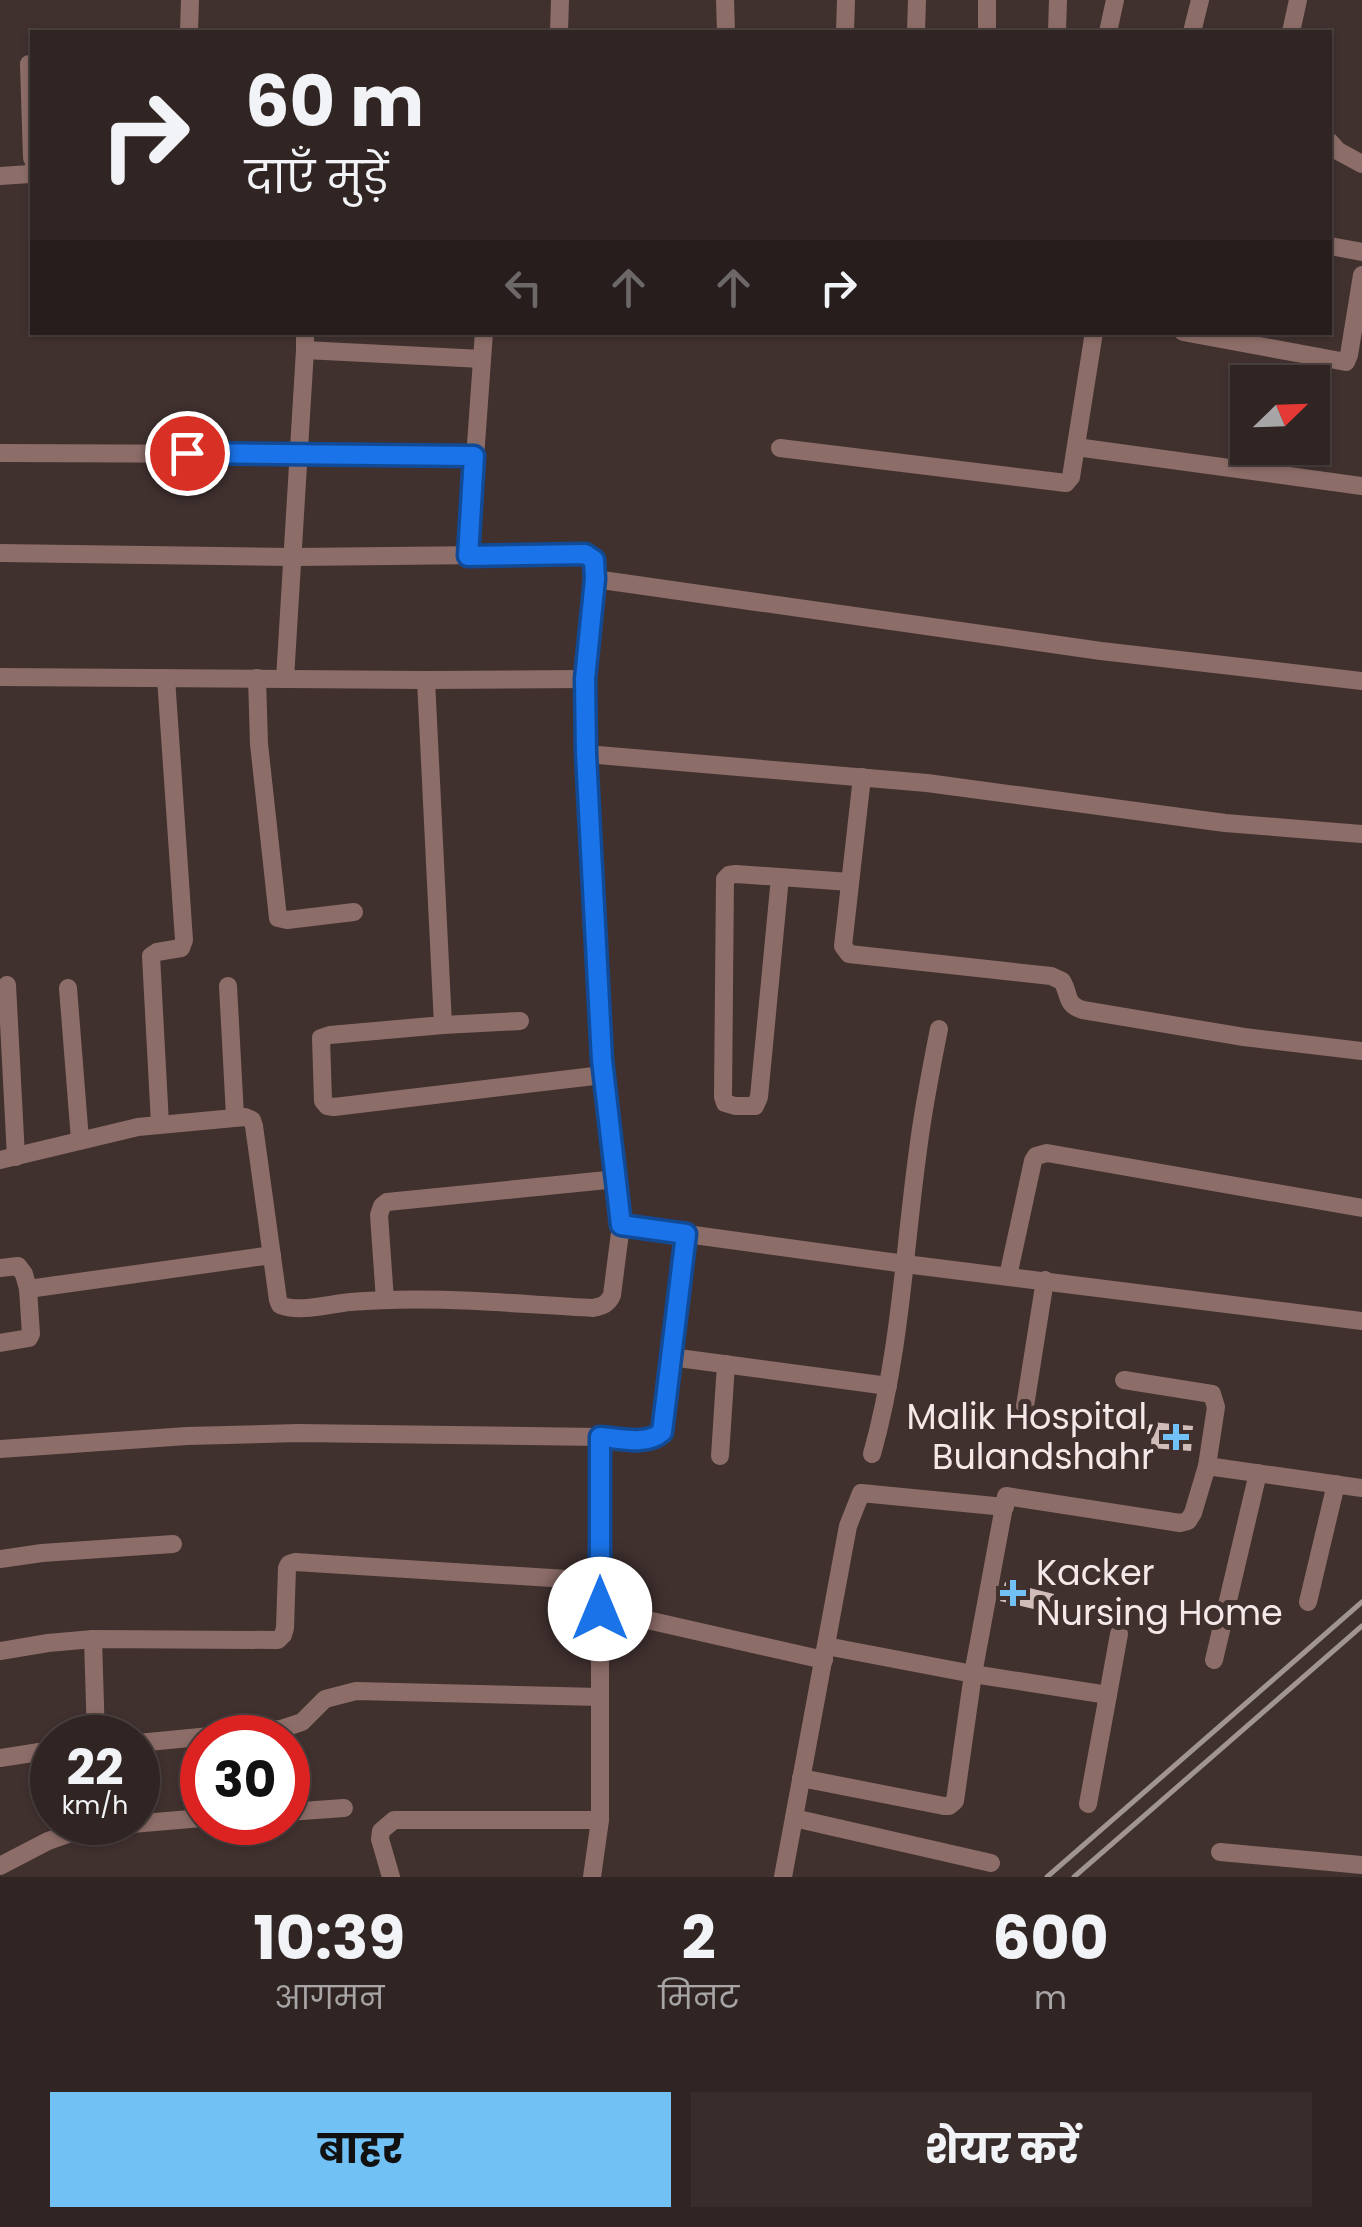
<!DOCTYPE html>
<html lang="hi">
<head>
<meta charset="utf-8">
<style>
  :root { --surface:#302523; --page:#382d2b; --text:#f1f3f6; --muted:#a8a5a6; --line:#4b4241; --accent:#72c1f5 }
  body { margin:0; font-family:Poppins,"Noto Sans Devanagari",sans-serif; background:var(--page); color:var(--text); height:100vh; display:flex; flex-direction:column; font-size:38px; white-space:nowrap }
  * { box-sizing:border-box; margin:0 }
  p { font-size:32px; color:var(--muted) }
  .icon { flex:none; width:55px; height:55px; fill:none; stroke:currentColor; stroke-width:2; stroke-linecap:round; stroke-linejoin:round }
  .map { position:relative; height:1877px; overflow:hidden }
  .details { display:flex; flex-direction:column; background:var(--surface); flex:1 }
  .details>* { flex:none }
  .guide { position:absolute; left:30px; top:30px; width:1302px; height:305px; border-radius:0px; box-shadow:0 2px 8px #0004,0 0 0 2px var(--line); background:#302523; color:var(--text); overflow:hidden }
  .needle { width:65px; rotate:67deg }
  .buttons { position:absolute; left:1230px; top:365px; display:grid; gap:20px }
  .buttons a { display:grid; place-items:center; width:100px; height:100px; border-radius:0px; background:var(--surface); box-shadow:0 2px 8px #0004,0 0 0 2px var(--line); font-size:50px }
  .speed { position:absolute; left:30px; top:1715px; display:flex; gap:20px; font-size:50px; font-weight:700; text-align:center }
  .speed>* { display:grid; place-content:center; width:130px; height:130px; border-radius:50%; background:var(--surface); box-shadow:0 2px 8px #0004,0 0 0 2px var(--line); line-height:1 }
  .speed small { font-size:25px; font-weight:400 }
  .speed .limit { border:15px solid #d22; background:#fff; color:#111 }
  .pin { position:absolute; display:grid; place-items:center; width:85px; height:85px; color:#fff; margin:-42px; border:5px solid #fff; border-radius:50%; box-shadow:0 2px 10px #0007 }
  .me { position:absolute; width:110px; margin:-55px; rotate:0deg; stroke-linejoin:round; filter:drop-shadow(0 0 8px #0008) }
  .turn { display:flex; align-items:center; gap:35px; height:210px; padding:0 50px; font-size:45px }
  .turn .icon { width:130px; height:130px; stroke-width:2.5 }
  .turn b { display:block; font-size:70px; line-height:85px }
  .lanes { display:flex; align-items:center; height:95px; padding:0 50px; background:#0003; justify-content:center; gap:50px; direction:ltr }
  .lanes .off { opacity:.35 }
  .eta { display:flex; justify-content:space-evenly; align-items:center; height:170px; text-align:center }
  .eta b { font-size:60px; font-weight:700; line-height:70px }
  .primary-button { display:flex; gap:20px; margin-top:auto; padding:20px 50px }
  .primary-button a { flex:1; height:115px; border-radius:0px; background:var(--accent); color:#111; font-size:40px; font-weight:700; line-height:115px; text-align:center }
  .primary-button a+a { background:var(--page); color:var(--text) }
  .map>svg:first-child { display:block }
  .building { fill:#d0bcb9 }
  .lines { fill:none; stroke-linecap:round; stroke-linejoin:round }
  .minor { stroke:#8d6d68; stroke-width:18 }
  .rail { stroke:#a19593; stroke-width:5 }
  .route-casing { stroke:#114b97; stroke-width:25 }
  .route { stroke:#1a73e8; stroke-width:18 }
  .poi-dot { fill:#72c1f5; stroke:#40312f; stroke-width:4 }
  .labels { text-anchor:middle; stroke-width:10; stroke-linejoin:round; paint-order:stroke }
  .poi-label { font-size:35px; fill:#f4e9e8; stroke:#40312f; text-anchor:end }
</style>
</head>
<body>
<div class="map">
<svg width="1362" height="1877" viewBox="0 0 1362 1877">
  <rect width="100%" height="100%" fill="#40312f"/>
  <g class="building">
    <polygon points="1152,1422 1193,1426 1191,1451 1151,1448"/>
    <polygon points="1005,1582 1054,1594 1050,1613 1000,1601"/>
  </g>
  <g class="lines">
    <g class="minor">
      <polyline points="725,0 726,32"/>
      <polyline points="189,32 190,0"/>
      <polyline points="559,32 560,0"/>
      <polyline points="845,32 846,0"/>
      <polyline points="916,32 917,0"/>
      <polyline points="987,32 987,0"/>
      <polyline points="1057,32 1058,0"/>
      <polyline points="1108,32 1115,0"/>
      <polyline points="1192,32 1200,0"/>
      <polyline points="1291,32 1298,0"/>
      <polyline points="29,64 32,158"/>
      <polyline points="1330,142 1338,151 1362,164"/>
      <polyline points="0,176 30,174 32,170"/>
      <polyline points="1330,246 1362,252"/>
      <polyline points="305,332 305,350 482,359"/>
      <polyline points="1183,332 1346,362 1349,355 1362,275"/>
      <polyline points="1076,447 1362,486"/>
      <polyline points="780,448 1066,483 1071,477 1094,332"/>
      <polyline points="0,453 474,455"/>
      <polyline points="0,553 293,557 585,554 594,560 595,579 585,679 602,1059 600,1073 594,1076 334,1107 327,1106 323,1101 321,1038 330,1035 443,1025 426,680"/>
      <polyline points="468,556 484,332"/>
      <polyline points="595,579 1101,651 1362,681"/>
      <polyline points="0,677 426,680 585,679"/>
      <polyline points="257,678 259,744 278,918 287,920 354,912"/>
      <polyline points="285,679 305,350"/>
      <polyline points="586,754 927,783 1225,823 1362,834"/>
      <path d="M862 777 843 946 849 954 1051 976 1062 981C1070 994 1065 1005 1083 1010L1244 1037 1362 1051"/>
      <polyline points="780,877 759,1097 755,1106 735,1106 725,1103 723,1097 725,879 729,875 736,874 850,882"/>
      <polyline points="7,985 16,1157"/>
      <polyline points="228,986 235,1116"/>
      <polyline points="68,988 80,1140"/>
      <polyline points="443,1025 520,1021"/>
      <polyline points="602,1065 617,1184"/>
      <polyline points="160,1124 151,956 157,952 181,948 184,940 166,678"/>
      <path d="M0 1160 138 1127 245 1117 252 1120 254 1126 278 1300 280 1305C300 1313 329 1304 350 1302 431 1295 513 1304 593 1308 603 1306 608 1304 612 1295L621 1225 617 1184 607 1180 387 1202 382 1206 379 1215 385 1300"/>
      <polyline points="621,1225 905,1264 1362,1321"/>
      <polyline points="0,1268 18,1266 24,1274 28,1289 272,1255"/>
      <polyline points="1008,1276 1033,1161 1036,1156 1047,1153 1362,1208"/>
      <polyline points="0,1343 29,1338 31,1334 28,1289"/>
      <polyline points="671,1357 888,1386"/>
      <polyline points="1124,1380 1212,1394 1216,1407 1207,1466"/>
      <polyline points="1025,1406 1045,1280"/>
      <path d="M0 1449 187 1436 298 1433 600 1437C622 1439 655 1450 664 1423L686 1234"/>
      <path d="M872 1454C900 1355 904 1252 918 1150 923 1110 931 1069 939 1029"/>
      <polyline points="720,1456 726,1364"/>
      <polyline points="0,1559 42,1553 173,1544"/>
      <polyline points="1308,1602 1336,1484"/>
      <polyline points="599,1609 824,1660"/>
      <polyline points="93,1639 96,1738"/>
      <polyline points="826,1646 973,1674 1108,1695 1119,1634"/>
      <polyline points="0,1651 48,1643 93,1639 278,1640 283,1635 285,1628 287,1568 289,1564 295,1562 599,1581"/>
      <polyline points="1214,1660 1258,1473"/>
      <polyline points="138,1743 281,1729 302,1722 325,1699 356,1691 599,1697"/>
      <polyline points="0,1758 52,1750"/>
      <polyline points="801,1778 944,1806 949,1806 955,1801 973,1674 1006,1496 1180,1523 1188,1521 1193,1513 1207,1466 1362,1488"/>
      <polyline points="1088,1804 1108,1695"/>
      <polyline points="288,1812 344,1808"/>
      <polyline points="794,1818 991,1863"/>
      <polyline points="1220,1852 1362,1865"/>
      <polyline points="0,1866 48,1841 85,1828 202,1818"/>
      <polyline points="391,1877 380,1839 381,1831 394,1820 600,1820"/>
      <polyline points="592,1877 600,1820 600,1437"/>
      <polyline points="783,1877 848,1526 861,1493 1005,1507"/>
    </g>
    <g class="rail">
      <polyline points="1047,1877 1362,1602"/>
      <polyline points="1074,1877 1362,1626"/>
    </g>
  </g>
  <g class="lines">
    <g class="route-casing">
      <path id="route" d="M187 453 474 456 468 556 585 554 594 560 595 579 585 679 586 754 602 1060 621 1225 686 1234 662 1432C646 1446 620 1438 600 1437V1609"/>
    </g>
    <use href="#route" class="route"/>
  </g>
  <g class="poi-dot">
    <path d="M1171 1422h10v10h10v10h-10v10h-10v-10h-10v-10h10z"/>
    <path d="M1008 1578h10v10h10v10h-10v10h-10v-10h-10v-10h10z"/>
  </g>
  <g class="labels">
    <g class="poi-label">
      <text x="1154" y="1429">Malik Hospital,<tspan x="1154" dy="40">Bulandshahr</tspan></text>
      <text x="1036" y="1585" text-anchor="start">Kacker<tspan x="1036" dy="40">Nursing Home</tspan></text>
    </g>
  </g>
</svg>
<div class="buttons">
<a><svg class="needle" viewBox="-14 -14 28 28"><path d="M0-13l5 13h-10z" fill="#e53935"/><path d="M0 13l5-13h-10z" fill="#a8a5a6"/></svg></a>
</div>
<div class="speed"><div>22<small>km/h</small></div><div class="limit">30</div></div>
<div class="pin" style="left:187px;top:453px;background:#d93025"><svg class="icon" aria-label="arrive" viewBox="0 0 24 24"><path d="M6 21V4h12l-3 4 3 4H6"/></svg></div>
<svg class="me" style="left:600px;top:1609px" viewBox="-20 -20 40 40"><circle r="19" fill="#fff"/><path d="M0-13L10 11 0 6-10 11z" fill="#1a73e8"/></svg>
<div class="guide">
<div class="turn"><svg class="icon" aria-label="right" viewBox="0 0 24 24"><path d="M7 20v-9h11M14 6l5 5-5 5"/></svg><div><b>60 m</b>दाएँ मुड़ें</div></div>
<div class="lanes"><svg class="icon off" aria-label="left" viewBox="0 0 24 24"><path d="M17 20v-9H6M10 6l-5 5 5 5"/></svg><svg class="icon off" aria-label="ahead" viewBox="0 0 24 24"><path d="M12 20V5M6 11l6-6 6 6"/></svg><svg class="icon off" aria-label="ahead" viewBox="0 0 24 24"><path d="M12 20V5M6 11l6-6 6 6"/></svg><svg class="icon" aria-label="right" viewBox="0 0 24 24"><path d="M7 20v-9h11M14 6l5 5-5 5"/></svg></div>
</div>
</div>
<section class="details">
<div class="eta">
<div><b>10:39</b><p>आगमन</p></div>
<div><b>2</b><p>मिनट</p></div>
<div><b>600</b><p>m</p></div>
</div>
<div class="primary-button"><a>बाहर</a><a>शेयर करें</a></div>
</section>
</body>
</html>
